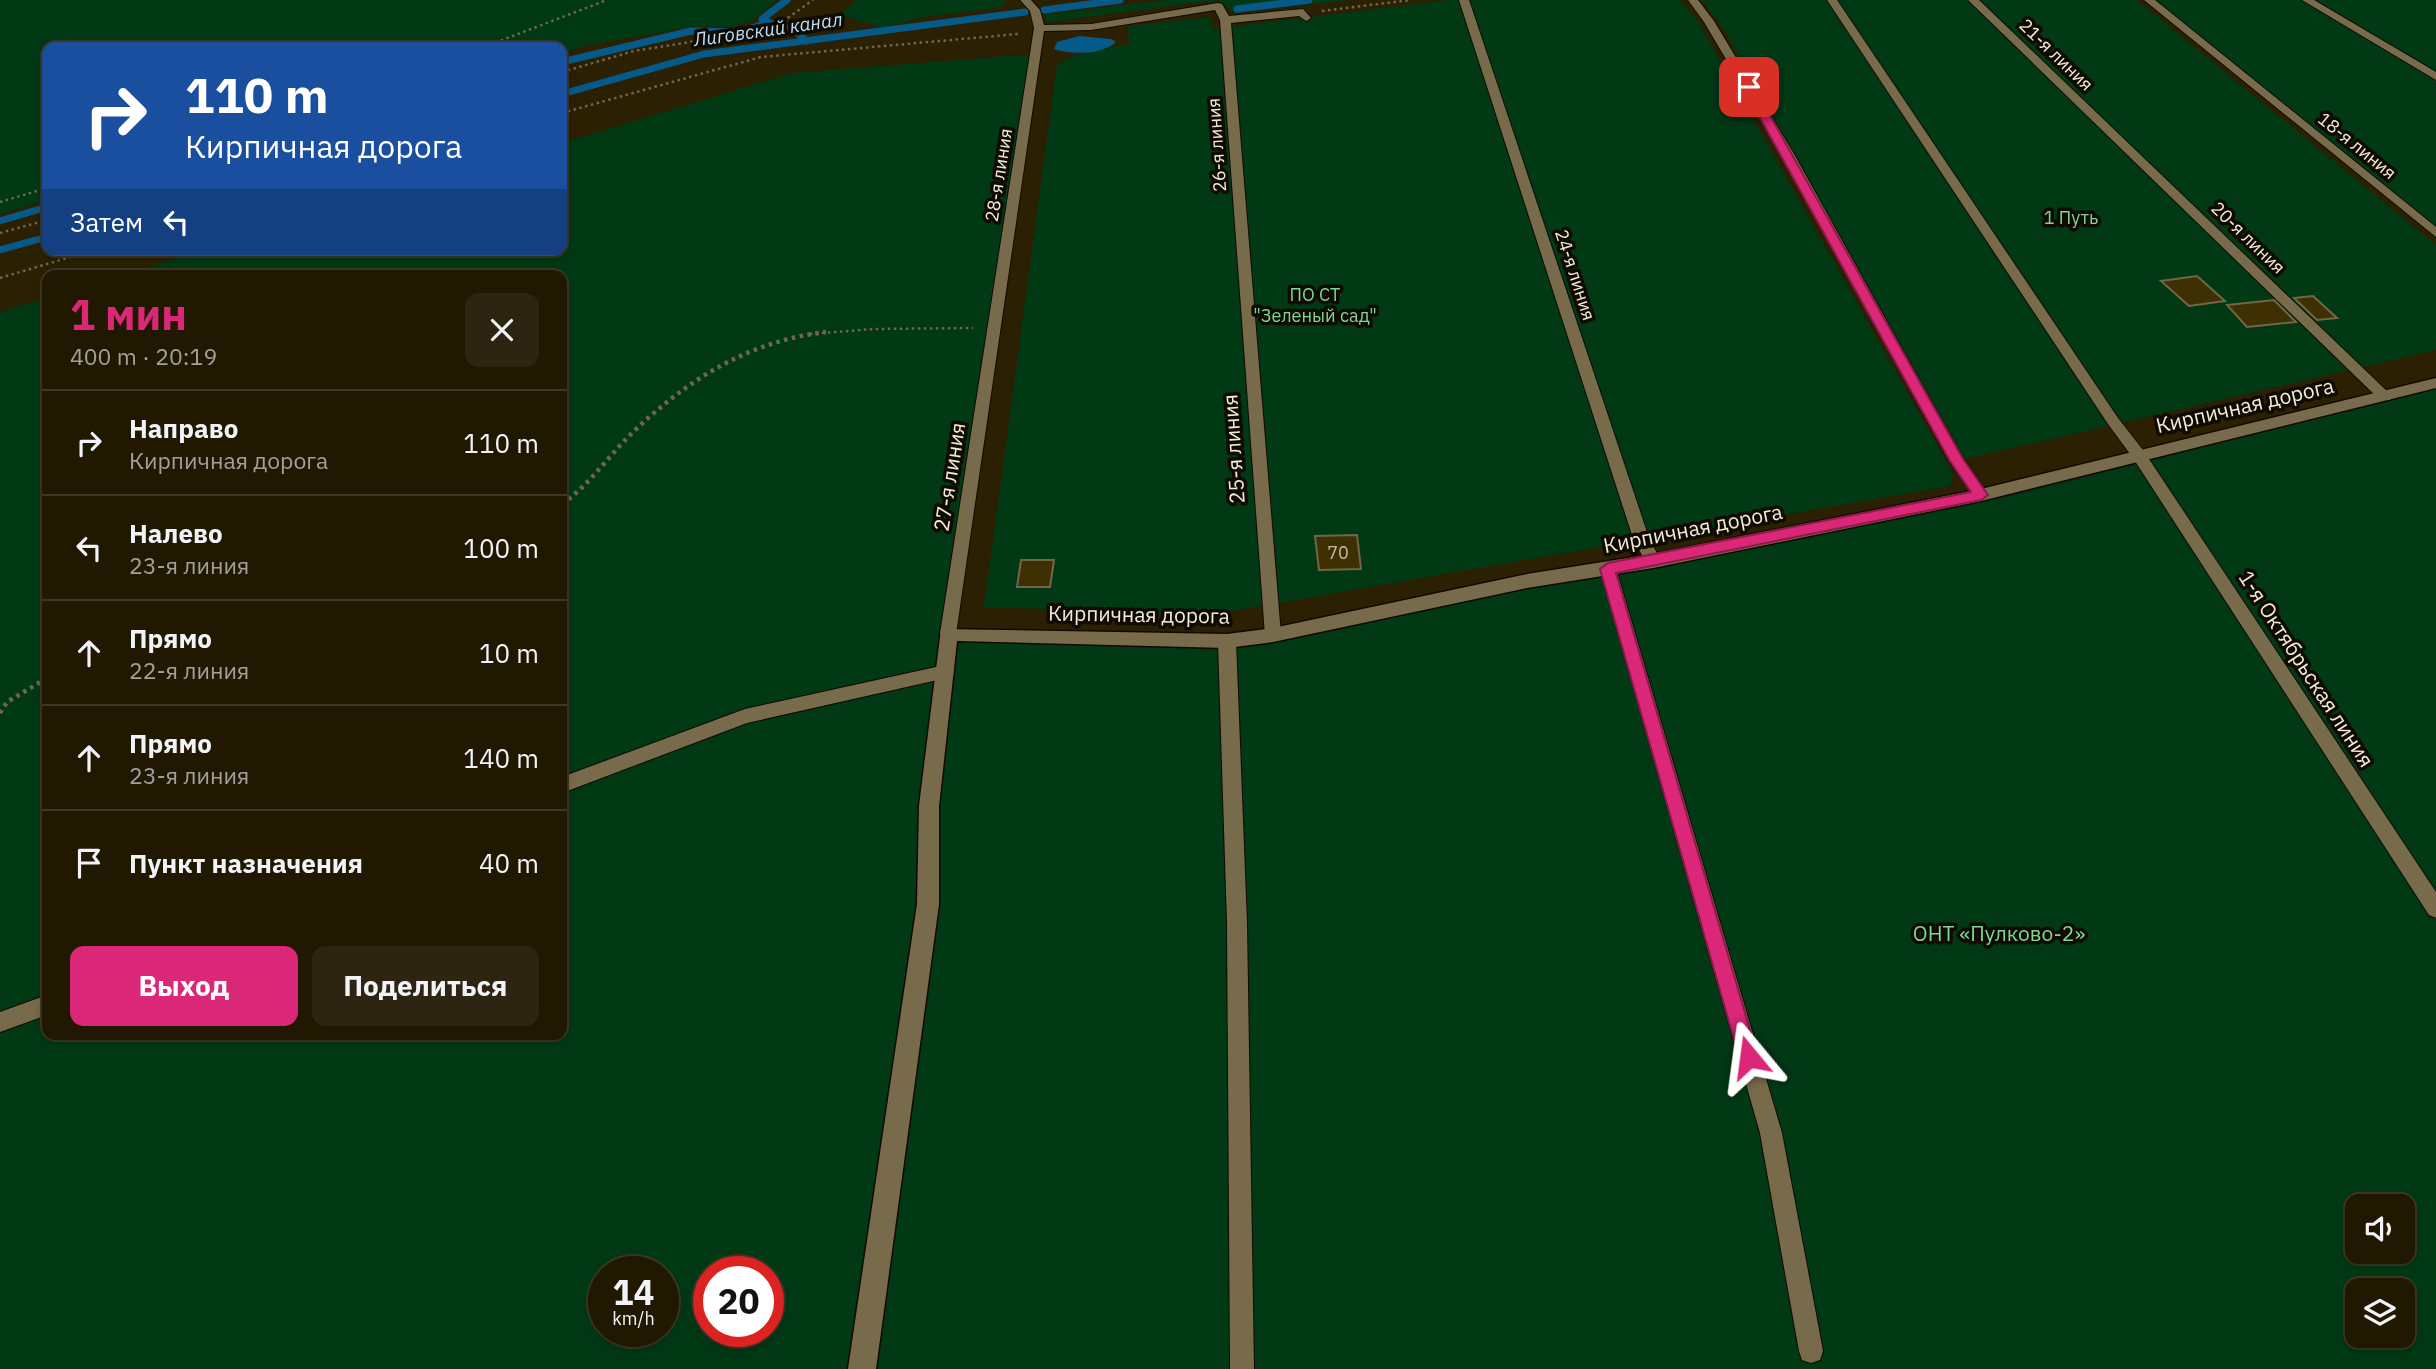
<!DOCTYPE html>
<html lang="ru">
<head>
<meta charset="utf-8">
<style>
  :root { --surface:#211802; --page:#2d2511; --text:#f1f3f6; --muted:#a2a099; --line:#3e3724; --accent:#db2777 }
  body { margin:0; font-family:"IBM Plex Sans",sans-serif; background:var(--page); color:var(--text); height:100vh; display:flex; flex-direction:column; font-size:26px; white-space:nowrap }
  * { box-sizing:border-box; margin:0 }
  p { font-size:23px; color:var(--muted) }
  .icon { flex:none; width:38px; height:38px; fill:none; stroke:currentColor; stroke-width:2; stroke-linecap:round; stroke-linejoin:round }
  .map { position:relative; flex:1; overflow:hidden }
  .drawer { position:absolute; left:42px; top:270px; width:525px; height:770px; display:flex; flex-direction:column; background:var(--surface); border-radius:14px; box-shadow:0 4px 10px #0003,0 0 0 2px var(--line) }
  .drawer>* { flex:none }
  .banner { position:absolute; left:42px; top:42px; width:525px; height:214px; border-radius:14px; box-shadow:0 4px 10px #0003,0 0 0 2px var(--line); background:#1a4fa0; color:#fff; overflow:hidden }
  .controls { position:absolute; left:2345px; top:1194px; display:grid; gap:14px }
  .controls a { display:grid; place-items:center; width:70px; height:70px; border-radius:14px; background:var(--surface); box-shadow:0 4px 10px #0003,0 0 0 2px var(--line); font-size:35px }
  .speed { position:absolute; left:588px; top:1256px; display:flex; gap:14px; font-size:35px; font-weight:700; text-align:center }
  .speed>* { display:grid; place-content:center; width:91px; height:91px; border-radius:50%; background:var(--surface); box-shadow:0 4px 10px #0003,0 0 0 2px var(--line); line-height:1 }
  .speed small { font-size:18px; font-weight:400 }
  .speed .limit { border:10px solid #d22; background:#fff; color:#111 }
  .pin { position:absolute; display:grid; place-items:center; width:60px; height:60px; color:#fff; margin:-30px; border-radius:14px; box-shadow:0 4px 10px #0006 }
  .me { position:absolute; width:77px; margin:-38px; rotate:344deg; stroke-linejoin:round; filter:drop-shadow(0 0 5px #0008) }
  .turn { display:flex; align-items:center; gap:24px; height:147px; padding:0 28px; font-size:32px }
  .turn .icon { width:91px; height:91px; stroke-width:2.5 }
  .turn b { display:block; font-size:49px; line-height:60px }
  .then { display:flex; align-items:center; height:66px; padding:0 28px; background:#0003; gap:14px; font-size:26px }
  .round { display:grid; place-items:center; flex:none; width:74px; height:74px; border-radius:14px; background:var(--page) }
  .overview { display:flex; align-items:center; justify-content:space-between; height:119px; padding:0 28px }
  h1 { font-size:42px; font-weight:800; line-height:52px; color:var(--accent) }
  .action { display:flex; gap:14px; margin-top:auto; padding:14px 28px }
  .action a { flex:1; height:80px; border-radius:14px; background:var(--accent); color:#fff; font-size:28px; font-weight:800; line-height:80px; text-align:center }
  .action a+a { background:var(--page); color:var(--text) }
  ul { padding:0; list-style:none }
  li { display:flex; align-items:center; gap:21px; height:105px; padding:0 28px; border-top:2px solid var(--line) }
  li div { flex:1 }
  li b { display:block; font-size:26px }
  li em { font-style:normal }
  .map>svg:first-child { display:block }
  .green { fill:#013915; fill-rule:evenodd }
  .water { fill:#065a89 }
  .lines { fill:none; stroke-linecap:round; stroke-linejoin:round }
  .stream { stroke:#065a89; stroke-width:7 }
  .building { fill:#3f3003; stroke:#736647; stroke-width:2 }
  .service-casing { stroke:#120a00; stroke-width:2 }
  .minor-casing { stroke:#120a00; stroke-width:3 }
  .path-far1 { stroke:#70664d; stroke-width:2.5; stroke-dasharray:2.5 3.5; stroke-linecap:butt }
  .path { stroke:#70664d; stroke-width:4.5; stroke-dasharray:3.5 4.5; stroke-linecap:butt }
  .service { fill:#786b4c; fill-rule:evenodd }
  .minor { fill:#786b4c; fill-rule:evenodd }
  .route { fill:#db2777; stroke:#8e194d; stroke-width:2 }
  .labels { text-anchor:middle; stroke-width:7; stroke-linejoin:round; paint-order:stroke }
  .far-street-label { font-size:18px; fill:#f2ebd9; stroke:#100b02 }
  .far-park-label { font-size:18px; fill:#7dd991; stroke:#100b02 }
  .number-label { font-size:18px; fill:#c5bca4 }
  .far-water-label { font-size:19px; font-style:italic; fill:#bcdffb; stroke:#100b02 }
  .street-label { font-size:21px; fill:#f2ebd9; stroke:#100b02 }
  .park-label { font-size:21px; fill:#7dd991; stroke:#100b02 }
</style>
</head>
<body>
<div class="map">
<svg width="2436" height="1369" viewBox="0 0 2436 1369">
  <rect width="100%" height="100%" fill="#2c2003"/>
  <g class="green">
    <polygon points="0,0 778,0 752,21 733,27 695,26 584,46 562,53 562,47 47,47 47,200 0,214"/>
    <polygon points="856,0 1003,0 1006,4 990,9 924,17 882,28 840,15"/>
    <polygon points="1166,0 1351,0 1234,13 1219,0 1048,22 1044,15"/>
    <polygon points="1448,0 1680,0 1699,23 1947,463 1953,474 1950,486 1215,614 984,607 1057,64 1077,55 1129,44 1128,26 1210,17 1214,29"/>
    <polygon points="1701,0 2137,0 2436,245 2436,350 1965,459 1719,21"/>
    <polygon points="2154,0 2436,0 2436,228"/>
    <path d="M1035 54 948 634 1227 641 1981 495 2436 383V1369H0V312L47 298V1034H562V275H123L205 250H562V143L792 73ZM2357 1206H2403V1251H2357ZM604 1272H663V1332H604ZM709 1272H768V1332H709ZM2357 1290H2403V1335H2357Z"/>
  </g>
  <path class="water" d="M1079 36 1111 39 1116 42C1102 55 1071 55 1054 49L1057 42Z"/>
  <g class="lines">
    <g class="stream">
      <polyline points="1237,9 1309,0"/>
      <polyline points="1044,10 1120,0"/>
      <polyline points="767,21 762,19 787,0"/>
      <polyline points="562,62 691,31 743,32 767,22 794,30 807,41"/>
      <polyline points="562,94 704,54 1025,12"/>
      <polyline points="0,221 47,207"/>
      <polyline points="0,250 47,237"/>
    </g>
  </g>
  <g class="building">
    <polygon points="2197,276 2225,301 2189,306 2161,281"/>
    <polygon points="2313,296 2337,318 2317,320 2294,298"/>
    <polygon points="2274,300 2296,322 2247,327 2227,305"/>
    <polygon points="1357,535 1361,569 1319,570 1315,536"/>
    <polygon points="1021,560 1054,560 1050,587 1017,587"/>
  </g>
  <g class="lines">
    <g class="service-casing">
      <g id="service">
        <polygon points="1020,0 1031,0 1040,10 1044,25 1091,24 1218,3 1222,4 1229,16 1303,9 1311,18 1306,21 1299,16 1231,23 1281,635 1279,640 1273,641 1265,635 1220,20 1215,10 1091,30 1044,31 956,634 948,640 940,634 1034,28 1030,11"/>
        <polygon points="1459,0 1469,0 1649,538 1661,561 1659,565 1647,565 1633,538"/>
        <polygon points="1688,0 1698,0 1714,21 1794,154 1963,459 1989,495 1986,499 1976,499 1949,461 1782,154 1704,22"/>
        <polygon points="1827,0 1837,0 2118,418 2143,450 2436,892 2436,918 2429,915 2133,458 2108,424"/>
        <polygon points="1968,0 1979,0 2390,394 2390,400 2380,400"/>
        <polygon points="2144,0 2155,0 2436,227 2436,237"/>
        <polygon points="2302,0 2314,0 2436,72 2436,80"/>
        <polygon points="1608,563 1616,569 1782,1133 1823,1351 1820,1360 1811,1363 1802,1360 1799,1351 1760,1133 1600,569"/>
        <polygon points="1227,634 1236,641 1247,923 1254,1369 1230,1369 1227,923 1218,641"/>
        <polygon points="945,665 951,667 954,672 951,677 747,723 562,793 562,777 745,709"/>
        <polygon points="47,995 47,1015 0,1032 0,1012"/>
      </g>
    </g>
    <g class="minor-casing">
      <polygon id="minor" points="2436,378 2436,388 1981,501 1653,568 1527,588 1273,642 1227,648 957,641 939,806 939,904 876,1369 848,1369 917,904 919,806 941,629 1227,634 1273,628 1527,574 1653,554 1981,489"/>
    </g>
    <g class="path-far1">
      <polyline points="1322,11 1411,0"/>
      <polyline points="484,47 607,0"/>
      <polyline points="562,72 634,51 772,29 813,0"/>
      <polyline points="562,113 761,57 1018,34"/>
      <polyline points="0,202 47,188"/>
      <polyline points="0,233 47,220"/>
      <polyline points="0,278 94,250"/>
      <polyline points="810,334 874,329 973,328"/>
    </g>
    <g class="path">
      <path d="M562 504C589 485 607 458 630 435 685 381 748 341 826 332"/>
      <polyline points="0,713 7,702 47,678"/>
    </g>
    <use href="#service" class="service"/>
    <use href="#minor" class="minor"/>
  </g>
  <polygon class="route" points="1749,84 1754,87 1963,459 1988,495 1981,500 1616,573 1758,1057 1756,1063 1749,1066 1742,1063 1739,1057 1600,569 1608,563 1971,492 1950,461 1743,87"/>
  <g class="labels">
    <g class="far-street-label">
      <text transform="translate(2056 55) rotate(44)" y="6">21-я линия</text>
      <text transform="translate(1217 145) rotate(-94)" y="6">26-я линия</text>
      <text transform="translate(2357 146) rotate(39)" y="6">18-я линия</text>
      <text transform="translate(999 175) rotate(-81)" y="6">28-я линия</text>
      <text transform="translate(2248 238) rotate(44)" y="6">20-я линия</text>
      <text transform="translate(1575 275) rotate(72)" y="6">24-я линия</text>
    </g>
    <g class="far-park-label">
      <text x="2071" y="224">1 Путь</text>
      <text x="1315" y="301">ПО СТ<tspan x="1315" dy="21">"Зеленый сад"</tspan></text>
    </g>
    <g class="number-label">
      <text x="1338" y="559">70</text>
    </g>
    <g class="far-water-label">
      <text transform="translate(768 29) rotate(-8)" y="7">Лиговский канал</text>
    </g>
    <g class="street-label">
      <text transform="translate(2245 406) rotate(-13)" y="7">Кирпичная дорога</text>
      <text transform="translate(1234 449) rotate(-94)" y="7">25-я линия</text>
      <text transform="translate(950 477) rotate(-81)" y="7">27-я линия</text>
      <text transform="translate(1693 529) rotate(-11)" y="7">Кирпичная дорога</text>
      <text transform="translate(1139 615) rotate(1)" y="7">Кирпичная дорога</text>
      <text transform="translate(2306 669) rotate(57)" y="7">1-я Октябрьская линия</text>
    </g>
    <g class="park-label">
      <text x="1999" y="941">ОНТ «Пулково-2»</text>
    </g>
  </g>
</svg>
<div class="controls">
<a><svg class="icon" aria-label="sound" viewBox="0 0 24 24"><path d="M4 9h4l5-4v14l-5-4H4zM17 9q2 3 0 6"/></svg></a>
<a><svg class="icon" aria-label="layers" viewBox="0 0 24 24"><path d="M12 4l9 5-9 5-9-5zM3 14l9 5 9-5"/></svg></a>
</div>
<div class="speed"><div>14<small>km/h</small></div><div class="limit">20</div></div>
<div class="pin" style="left:1749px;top:87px;background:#d93025"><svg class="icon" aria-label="arrive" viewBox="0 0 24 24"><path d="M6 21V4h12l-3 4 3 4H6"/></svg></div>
<svg class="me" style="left:1749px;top:1057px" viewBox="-20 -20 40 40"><path d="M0-17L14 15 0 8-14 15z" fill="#db2777" stroke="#fff" stroke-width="4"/></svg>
<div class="banner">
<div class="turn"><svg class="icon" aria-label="right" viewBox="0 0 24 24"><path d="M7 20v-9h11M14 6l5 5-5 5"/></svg><div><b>110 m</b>Кирпичная дорога</div></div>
<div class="then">Затем<svg class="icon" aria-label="left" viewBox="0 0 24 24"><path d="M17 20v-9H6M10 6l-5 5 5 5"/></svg></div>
</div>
<section class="drawer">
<div class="overview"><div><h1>1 мин</h1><p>400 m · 20:19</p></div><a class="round"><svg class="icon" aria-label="close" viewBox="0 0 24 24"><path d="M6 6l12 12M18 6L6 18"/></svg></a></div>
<ul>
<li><svg class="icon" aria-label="right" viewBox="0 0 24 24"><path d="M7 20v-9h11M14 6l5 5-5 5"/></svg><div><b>Направо</b><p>Кирпичная дорога</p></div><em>110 m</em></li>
<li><svg class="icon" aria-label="left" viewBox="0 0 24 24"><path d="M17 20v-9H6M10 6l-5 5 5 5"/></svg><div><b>Налево</b><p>23-я линия</p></div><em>100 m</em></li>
<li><svg class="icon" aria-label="ahead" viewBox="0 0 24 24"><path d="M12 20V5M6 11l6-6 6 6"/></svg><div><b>Прямо</b><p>22-я линия</p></div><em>10 m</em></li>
<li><svg class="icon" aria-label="ahead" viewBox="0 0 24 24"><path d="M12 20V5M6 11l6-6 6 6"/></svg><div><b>Прямо</b><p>23-я линия</p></div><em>140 m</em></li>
<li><svg class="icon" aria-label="arrive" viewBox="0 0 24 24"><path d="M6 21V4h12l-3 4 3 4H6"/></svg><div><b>Пункт назначения</b></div><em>40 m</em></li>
</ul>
<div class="action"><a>Выход</a><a>Поделиться</a></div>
</section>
</div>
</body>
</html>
